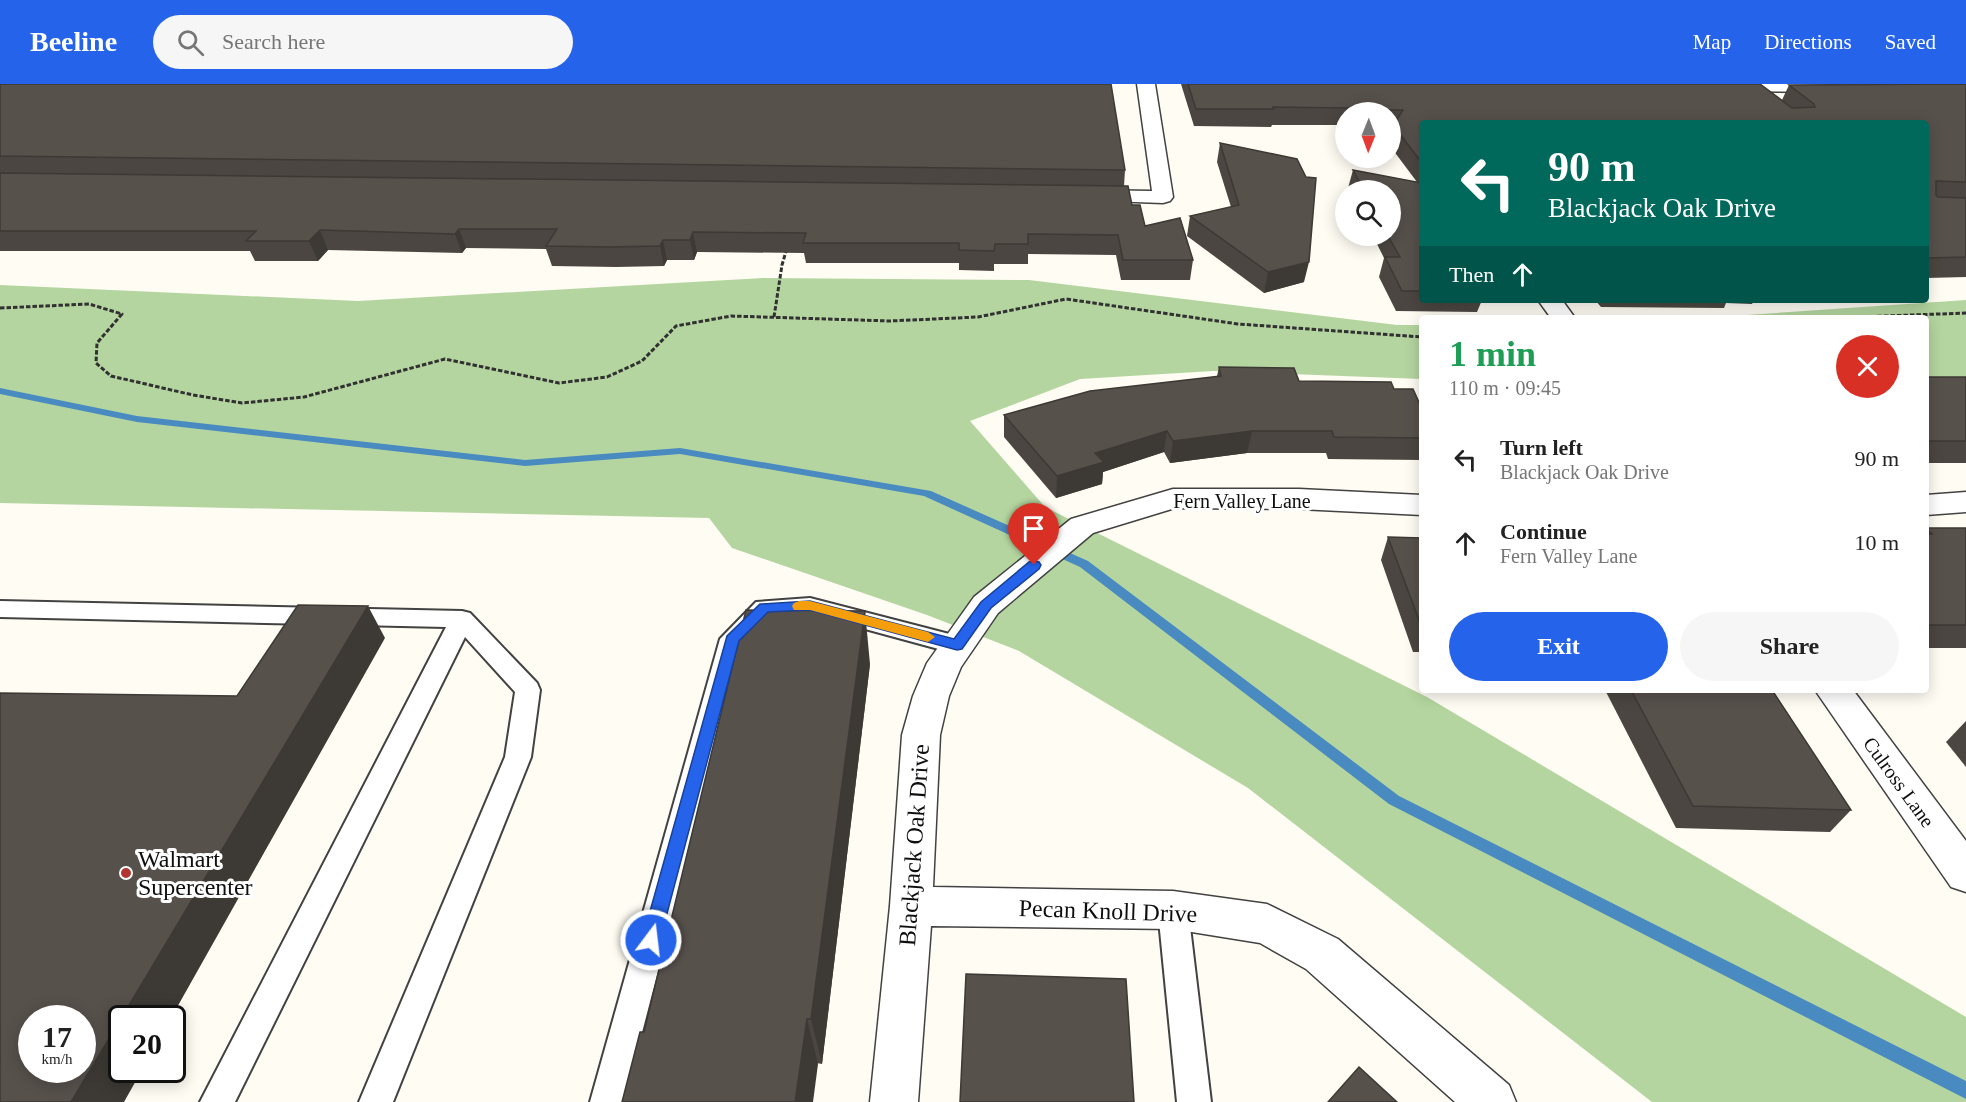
<!DOCTYPE html>
<html lang="en">
<head>
<meta charset="utf-8">
<style>
  :root { --surface:#fff; --page:#f6f6f6; --text:#222; --muted:#767676; --accent:#2563eb }
  body { margin:0; font-family:Georgia,serif; background:var(--page); color:var(--text); height:100vh; display:flex; flex-direction:column; font-size:22px; white-space:nowrap }
  * { box-sizing:border-box; margin:0 }
  p { font-size:20px; color:var(--muted) }
  .icon { flex:none; width:33px; height:33px; fill:none; stroke:currentColor; stroke-width:2; stroke-linecap:round; stroke-linejoin:round }
  .map { position:relative; flex:1; overflow:hidden }
  .details { position:absolute; left:1419px; top:231px; width:510px; height:378px; display:flex; flex-direction:column; background:var(--surface); border-radius:6px; box-shadow:0 3px 15px #0003 }
  .details>* { flex:none }
  .banner { position:absolute; left:1419px; top:36px; width:510px; height:183px; border-radius:6px; box-shadow:0 3px 15px #0003; background:#00695c; color:#fff; overflow:hidden }
  .needle { width:39px; rotate:181deg }
  .controls { position:absolute; left:1335px; top:18px; display:grid; gap:12px }
  .controls a { display:grid; place-items:center; width:66px; height:66px; border-radius:50%; background:var(--surface); box-shadow:0 3px 15px #0003; font-size:30px }
  .speed { position:absolute; left:18px; top:921px; display:flex; gap:12px; font-size:30px; font-weight:700; text-align:center }
  .speed>* { display:grid; place-content:center; width:78px; height:78px; border-radius:50%; background:var(--surface); box-shadow:0 3px 15px #0003; line-height:1 }
  .speed small { font-size:15px; font-weight:400 }
  .speed .limit { border:3px solid #111; border-radius:9px; background:#fff; color:#111 }
  .pin { position:absolute; display:grid; place-items:center; width:51px; height:51px; color:#fff; margin:-62px -26px; border-radius:50% 50% 50% 0; rotate:-45deg; box-shadow:0 0 6px #0007 }
  .pin .icon { rotate:45deg }
  .me { position:absolute; width:66px; margin:-33px; rotate:15deg; stroke-linejoin:round; filter:drop-shadow(0 0 4px #0008) }
  .turn { display:flex; align-items:center; gap:21px; height:126px; padding:0 30px; font-size:27px }
  .turn .icon { width:78px; height:78px; stroke-width:2.5 }
  .turn b { display:block; font-size:42px; line-height:51px }
  .then { display:flex; align-items:center; height:57px; padding:0 30px; background:#0003; gap:12px; font-size:22px }
  .round { display:grid; place-items:center; flex:none; width:63px; height:63px; border-radius:32px; background:var(--page) }
  .summary { display:flex; align-items:center; justify-content:space-between; height:102px; padding:0 30px }
  h1 { font-size:36px; font-weight:700; line-height:45px; color:#1e9e55 }
  .primary-button { display:flex; gap:12px; margin-top:auto; padding:12px 30px }
  .primary-button a { flex:1; height:69px; border-radius:36px; background:var(--accent); color:#fff; font-size:24px; font-weight:700; line-height:69px; text-align:center }
  .primary-button a+a { background:var(--page); color:var(--text) }
  ul { padding:0; list-style:none }
  li { display:flex; align-items:center; gap:18px; height:84px; padding:0 30px }
  li div { flex:1 }
  li b { display:block; font-size:22px }
  li em { font-style:normal }
  header { display:flex; align-items:center; gap:36px; box-sizing:border-box; height:84px; padding:0 30px; background:var(--accent); color:#fff }
  header strong { font-size:28px }
  nav { display:flex; gap:33px; margin-inline-start:auto; font-size:21px }
  .search { width:420px; height:54px; background:var(--page); display:flex; align-items:center; gap:15px; box-sizing:border-box; padding:0 21px; border-radius:33px; color:var(--muted); font-size:22px }
  .map>svg:first-child { display:block }
  .forest { fill:#b4d59f }
  .lines { fill:none; stroke-linecap:round; stroke-linejoin:round }
  .stream { fill:#498ac1; fill-rule:evenodd }
  .lane-casing { stroke:#424242; stroke-width:4 }
  .street-casing { stroke:#424242; stroke-width:3 }
  .path { stroke:#313131; stroke-width:3; stroke-dasharray:4.5 2; stroke-linecap:butt }
  .lane { fill:#fff; fill-rule:evenodd }
  .street { fill:#fff; fill-rule:evenodd }
  .wall { fill:#4b4641 }
  .shaded-wall { fill:#3d3935 }
  .building { fill:#57514c; stroke:#3d3935; stroke-width:1.5; fill-rule:evenodd }
  .route { fill:#2563eb; stroke:#184099; stroke-width:1.5 }
  .slow { fill:#f59e0b }
  .poi-dot { fill:#b33533; stroke:#fff; stroke-width:2 }
  .labels { text-anchor:middle; stroke-width:6; stroke-linejoin:round; paint-order:stroke }
  .street-label { font-size:20px; fill:#0f0f0f; stroke:#fff }
  .near-street-label { font-size:24px; fill:#0f0f0f; stroke:#fff }
  .near-poi-label { font-size:24px; fill:#0f0f0f; stroke:#fff; text-anchor:start }
</style>
</head>
<body>
<header>
<strong>Beeline</strong>
<div class="search"><svg class="icon" aria-label="search" viewBox="0 0 24 24"><circle cx="10" cy="10" r="6"/><path d="M15 15l6 6"/></svg>Search here</div>
<nav><a>Map</a><a>Directions</a><a>Saved</a></nav>
</header>
<div class="map">
<svg width="1966" height="1018" viewBox="0 0 1966 1018">
  <rect width="100%" height="100%" fill="#fefcf3"/>
  <g class="forest">
    <polygon points="763,194 1029,196 1397,241 1422,241 1422,295 1213,287 1080,295 970,337 1045,423 1427,613 1966,933 1966,1018 1652,1018 1248,704 1019,567 927,531 732,464 709,434 0,419 0,201 358,217"/>
    <polygon points="1966,216 1966,294 1926,293 1926,234 1703,234"/>
  </g>
  <g class="lines">
    <polygon class="stream" points="0,304 137,332 525,376 680,364 931,407 1088,477 1399,712 1966,997 1966,1015 1389,720 1080,483 924,412 680,370 525,382 137,338 0,310"/>
    <g class="lane-casing">
      <g id="lane">
        <polygon points="810,514 957,552 965,555 969,561 965,567 957,570 810,530 770,532 743,559 624,1018 590,1018 720,555 756,518"/>
        <polygon points="0,517 462,527 470,529 537,599 540,606 531,673 393,1018 359,1018 505,673 515,608 465,553 235,1018 200,1018 446,543 0,533"/>
        <polygon points="1173,813 1183,817 1188,826 1211,1018 1177,1018 1158,826 1163,817"/>
      </g>
    </g>
    <g class="street-casing">
      <g id="street">
        <polygon points="1137,0 1155,0 1173,113 1170,117 1163,119 1079,116 1076,112 1079,108 1086,106 1152,107"/>
        <polygon points="1712,0 1839,0 1841,3 1838,7 1832,8 1719,7 1713,6"/>
        <polygon points="1538,216 1562,216 1575,234 1551,234"/>
        <polygon points="1173,405 1299,405 1422,411 1422,431 1299,425 1175,424 1093,449 998,529 961,583 949,612 940,651 933,803 1173,807 1267,820 1338,855 1509,1001 1516,1018 1455,1018 1306,885 1260,859 1173,845 931,842 918,1018 870,1018 890,822 902,651 913,612 927,579 974,513 1071,435"/>
        <polygon points="1966,408 1966,428 1926,431 1926,411"/>
        <polygon points="1815,606 1853,606 1966,757 1966,808 1951,803"/>
      </g>
    </g>
    <g class="path">
      <polyline points="0,224 89,220 122,230 97,259 96,279 111,292 193,311 242,319 304,313 445,275 559,299 607,293 642,277 676,242 731,232 890,237 978,233 1066,215 1238,240 1422,253"/>
      <polyline points="774,233 782,181 787,164"/>
      <polyline points="1832,234 1966,229"/>
    </g>
    <use href="#lane" class="lane"/>
    <use href="#street" class="street"/>
  </g>
  <g class="wall">
    <polygon points="0,0 1125,86 1124,102 1132,121 1145,142 1193,176 1190,196 1121,196 1116,171 1028,170 1028,180 994,180 994,187 959,186 959,179 806,179 804,169 697,168 694,176 667,176 664,182 616,183 552,182 546,165 466,164 462,169 328,166 318,177 255,177 250,167 0,167"/>
    <polygon points="1181,0 1760,0 1782,16 1789,1 1966,0 1966,193 1926,194 1926,39 1422,39 1422,216 1482,216 1477,228 1396,227 1379,193 1384,174 1373,152 1390,152 1390,106 1349,106 1348,104 1353,86 1417,98 1390,62 1390,49 1392,44 1390,44 1390,28 1346,28 1346,41 1272,41 1271,43 1194,42"/>
    <polygon points="1220,59 1304,198 1264,209 1187,152 1190,132 1231,123 1217,78"/>
    <polygon points="1595,216 1754,216 1752,220 1726,219 1724,224 1601,223"/>
    <polygon points="1219,283 1299,297 1394,305 1422,325 1422,376 1328,375 1326,369 1247,369 1170,379 1164,368 1103,388 1102,400 1056,414 1004,353 1004,331 1217,292"/>
    <rect x="1926" y="293" width="40" height="86"/>
    <rect x="1926" y="444" width="40" height="120"/>
    <polygon points="1388,453 1422,454 1422,568 1413,568 1381,476"/>
    <polygon points="870,580 822,980 644,948"/>
    <polygon points="1605,606 1772,606 1851,726 1830,748 1676,744"/>
    <polygon points="1966,637 1966,683 1946,658"/>
  </g>
  <g class="shaded-wall">
    <polygon points="459,145 466,164 462,169 455,150"/>
    <polygon points="320,146 328,166 318,177 309,157"/>
    <polygon points="693,148 697,168 694,176 690,156"/>
    <polygon points="663,156 667,176 664,182 660,162"/>
    <polygon points="1309,178 1304,198 1264,209 1268,188"/>
    <polygon points="1167,347 1164,368 1103,388 1102,400 1056,414 1057,392 1095,369"/>
    <polygon points="1252,347 1247,369 1170,379 1173,357"/>
    <polygon points="368,522 385,554 171,934 122,934 122,986 142,986 124,1018 71,1018"/>
    <polygon points="865,527 870,580 822,980 811,935"/>
    <polygon points="807,935 818,980 813,1018 795,1018"/>
  </g>
  <g class="building">
    <polygon points="0,0 1111,0 1125,86 0,72"/>
    <polygon points="1188,0 1760,0 1792,24 1815,23 1814,20 1789,1 1966,0 1966,98 1936,97 1936,111 1938,113 1966,114 1966,173 1926,174 1926,39 1422,39 1422,79 1393,41 1403,26 1352,26 1351,24 1273,23 1274,25 1196,25"/>
    <polygon points="1220,59 1297,75 1306,93 1316,94 1309,178 1268,188 1190,132 1239,121"/>
    <polygon points="1353,86 1422,99 1422,207 1402,207 1385,173 1400,173 1388,152 1390,152 1390,106 1364,106"/>
    <polygon points="0,89 1128,102 1132,121 1140,121 1145,142 1180,134 1193,176 1123,176 1118,151 1028,150 1028,160 995,160 994,167 959,166 959,159 803,159 806,149 693,148 690,156 663,156 660,162 611,163 546,162 557,145 459,145 455,150 320,146 309,157 246,157 256,147 0,147"/>
    <polygon points="1219,283 1294,284 1299,297 1391,298 1394,305 1413,305 1422,325 1422,354 1334,353 1332,347 1252,347 1173,357 1167,347 1095,369 1104,378 1057,392 1004,331 1090,307 1221,292"/>
    <rect x="1926" y="293" width="40" height="64"/>
    <polygon points="1926,444 1966,444 1966,541 1926,541 1926,450 1932,450"/>
    <polygon points="1388,453 1422,454 1422,544"/>
    <path d="M298 521 368 522 71 1018H0V609L237 612ZM32 934H82V986H32Z"/>
    <polygon points="746,526 865,527 811,935 807,935 795,1018 622,1018 640,948 644,948"/>
    <polygon points="1631,606 1772,606 1851,726 1693,722"/>
    <polygon points="966,890 1126,895 1134,1018 960,1018"/>
    <polygon points="1359,983 1397,1018 1328,1018"/>
  </g>
  <polygon class="route" points="1034,477 1039,478 1041,481 1039,485 991,524 962,565 957,566 810,526 768,528 739,557 660,856 658,862 651,864 645,862 642,856 727,552 760,520 810,517 954,555 981,518 1029,478"/>
  <polygon class="slow" points="799,517 810,517 928,548 935,553 928,558 810,526 794,526 792,522 794,519"/>
  <circle class="poi-dot" cx="126" cy="789" r="6"/>
  <g class="labels">
    <g class="street-label">
      <text x="1242" y="424">Fern Valley Lane</text>
      <text transform="translate(1899 698) rotate(54)" y="7">Culross Lane</text>
    </g>
    <g class="near-street-label">
      <text transform="translate(914 761) rotate(-86)" y="8">Blackjack Oak Drive</text>
      <text transform="translate(1108 827) rotate(2)" y="8">Pecan Knoll Drive</text>
    </g>
    <g class="near-poi-label">
      <text x="138" y="783">Walmart<tspan x="138" dy="28">Supercenter</tspan></text>
    </g>
  </g>
</svg>
<div class="controls">
<a><svg class="needle" viewBox="-14 -14 28 28"><path d="M0-13l5 13h-10z" fill="#e53935"/><path d="M0 13l5-13h-10z" fill="#767676"/></svg></a>
<a><svg class="icon" aria-label="search" viewBox="0 0 24 24"><circle cx="10" cy="10" r="6"/><path d="M15 15l6 6"/></svg></a>
</div>
<div class="speed"><div>17<small>km/h</small></div><div class="limit">20</div></div>
<div class="pin" style="left:1034px;top:481px;background:#d93025"><svg class="icon" aria-label="arrive" viewBox="0 0 24 24"><path d="M6 21V4h12l-3 4 3 4H6"/></svg></div>
<svg class="me" style="left:651px;top:856px" viewBox="-20 -20 40 40"><circle r="17" fill="#2563eb" stroke="#fff" stroke-width="3"/><path d="M0-11L8 9 0 5-8 9z" fill="#fff"/></svg>
<div class="banner">
<div class="turn"><svg class="icon" aria-label="left" viewBox="0 0 24 24"><path d="M17 20v-9H6M10 6l-5 5 5 5"/></svg><div><b>90 m</b>Blackjack Oak Drive</div></div>
<div class="then">Then<svg class="icon" aria-label="ahead" viewBox="0 0 24 24"><path d="M12 20V5M6 11l6-6 6 6"/></svg></div>
</div>
<section class="details">
<div class="summary"><div><h1>1 min</h1><p>110 m · 09:45</p></div><a class="round" style="background:#d93025;color:#fff"><svg class="icon" aria-label="close" viewBox="0 0 24 24"><path d="M6 6l12 12M18 6L6 18"/></svg></a></div>
<ul>
<li><svg class="icon" aria-label="left" viewBox="0 0 24 24"><path d="M17 20v-9H6M10 6l-5 5 5 5"/></svg><div><b>Turn left</b><p>Blackjack Oak Drive</p></div><em>90 m</em></li>
<li><svg class="icon" aria-label="ahead" viewBox="0 0 24 24"><path d="M12 20V5M6 11l6-6 6 6"/></svg><div><b>Continue</b><p>Fern Valley Lane</p></div><em>10 m</em></li>
</ul>
<div class="primary-button"><a>Exit</a><a>Share</a></div>
</section>
</div>
</body>
</html>
